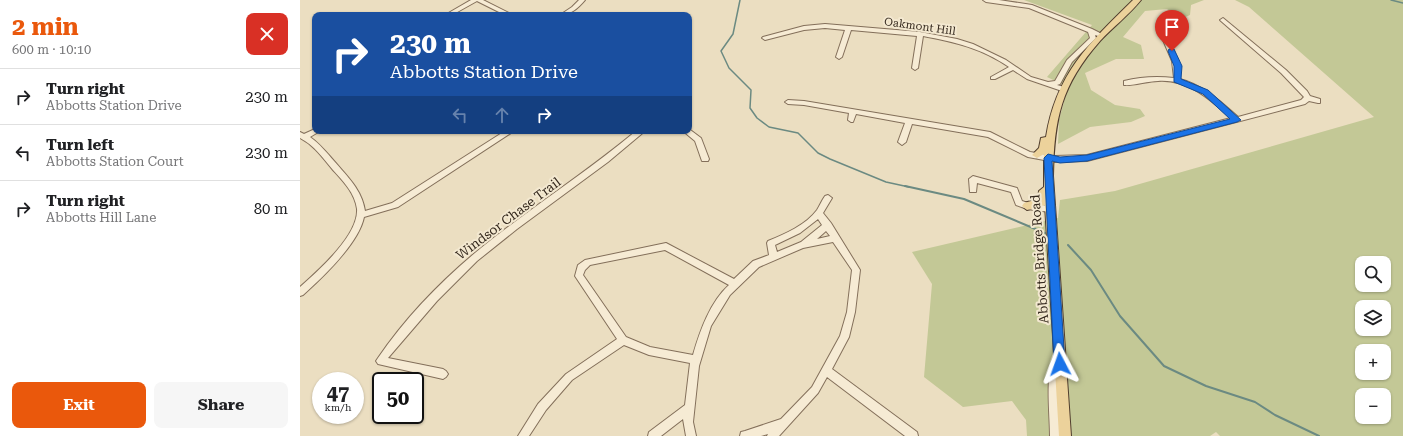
<!DOCTYPE html>
<html lang="en">
<head>
<meta charset="utf-8">
<style>
  :root { --surface:#fff; --page:#f6f6f6; --text:#202124; --muted:#757577; --line:#e0e0e0; --accent:#ea580c }
  body { margin:0; font-family:"Roboto Serif",serif; background:var(--page); color:var(--text); height:100vh; display:flex; flex-direction:column; font-size:15px; white-space:nowrap }
  * { box-sizing:border-box; margin:0 }
  p { font-size:13px; color:var(--muted) }
  .icon { flex:none; width:22px; height:22px; fill:none; stroke:currentColor; stroke-width:2; stroke-linecap:round; stroke-linejoin:round }
  .map { position:relative; flex:1; overflow:hidden }
  .drawer { display:flex; flex-direction:column; background:var(--surface); width:300px }
  .drawer>* { flex:none }
  .guide { position:absolute; left:12px; top:12px; width:380px; height:122px; border-radius:8px; box-shadow:0 1px 3px #0004; background:#1a4fa0; color:#fff; overflow:hidden }
  .buttons { position:absolute; left:1055px; top:256px; display:grid; gap:8px }
  .buttons a { display:grid; place-items:center; width:36px; height:36px; border-radius:8px; background:var(--surface); box-shadow:0 1px 3px #0004; font-size:20px }
  .speed { position:absolute; left:12px; top:372px; display:flex; gap:8px; font-size:20px; font-weight:700; text-align:center }
  .speed>* { display:grid; place-content:center; width:52px; height:52px; border-radius:50%; background:var(--surface); box-shadow:0 1px 3px #0004; line-height:1 }
  .speed small { font-size:10px; font-weight:400 }
  .speed .limit { border:2px solid #111; border-radius:6px; background:#fff; color:#111 }
  .pin { position:absolute; display:grid; place-items:center; width:34px; height:34px; color:#fff; margin:-41px -17px; border-radius:50% 50% 50% 0; rotate:-45deg; box-shadow:0 0 4px #0007 }
  .pin .icon { rotate:45deg }
  .me { position:absolute; width:44px; margin:-22px; rotate:356deg; stroke-linejoin:round; filter:drop-shadow(0 0 3px #0008) }
  .turn { display:flex; align-items:center; gap:14px; height:84px; padding:0 12px; font-size:18px }
  .turn .icon { width:52px; height:52px; stroke-width:2.5 }
  .turn b { display:block; font-size:28px; line-height:34px }
  .lanes { display:flex; align-items:center; height:38px; padding:0 12px; background:#0003; justify-content:center; gap:20px; direction:ltr }
  .lanes .off { opacity:.35 }
  .round { display:grid; place-items:center; flex:none; width:42px; height:42px; border-radius:8px; background:var(--page) }
  .summary { display:flex; align-items:center; justify-content:space-between; height:68px; padding:0 12px }
  h1 { font-size:24px; font-weight:700; line-height:30px; color:var(--accent) }
  .action { display:flex; gap:8px; margin-top:auto; padding:8px 12px }
  .action a { flex:1; height:46px; border-radius:8px; background:var(--accent); color:#fff; font-size:16px; font-weight:700; line-height:46px; text-align:center }
  .action a+a { background:var(--page); color:var(--text) }
  ul { padding:0; list-style:none }
  li { display:flex; align-items:center; gap:12px; height:56px; padding:0 12px; border-top:1px solid var(--line) }
  li div { flex:1 }
  li b { display:block; font-size:15px }
  li em { font-style:normal }
  main { display:flex; flex:1; min-height:0 }
  .map>svg:first-child { display:block }
  .green { fill:#c3c896; fill-rule:evenodd }
  .lines { fill:none; stroke-linecap:round; stroke-linejoin:round }
  .stream-far1 { stroke:#6b8a82; stroke-width:1.5 }
  .stream { stroke:#6b8a82; stroke-width:2 }
  .minor-casing { stroke:#836f5a; stroke-width:2 }
  .major-casing { stroke:#513e2e; stroke-width:2 }
  .minor { fill:#f6ebd4; fill-rule:evenodd }
  .major { fill:#ecd29b; fill-rule:evenodd }
  .route { fill:#1a73e8; stroke:#114b97 }
  .labels { text-anchor:middle; stroke-width:4; stroke-linejoin:round; paint-order:stroke }
  .far-street-label { font-size:11px; fill:#34281d; stroke:#f3e8d0 }
  .street-label { font-size:13px; fill:#34281d; stroke:#f3e8d0 }
</style>
</head>
<body>
<main>
<section class="drawer">
<div class="summary"><div><h1>2 min</h1><p>600 m · 10:10</p></div><a class="round" style="background:#d93025;color:#fff"><svg class="icon" aria-label="close" viewBox="0 0 24 24"><path d="M6 6l12 12M18 6L6 18"/></svg></a></div>
<ul>
<li><svg class="icon" aria-label="right" viewBox="0 0 24 24"><path d="M7 20v-9h11M14 6l5 5-5 5"/></svg><div><b>Turn right</b><p>Abbotts Station Drive</p></div><em>230 m</em></li>
<li><svg class="icon" aria-label="left" viewBox="0 0 24 24"><path d="M17 20v-9H6M10 6l-5 5 5 5"/></svg><div><b>Turn left</b><p>Abbotts Station Court</p></div><em>230 m</em></li>
<li><svg class="icon" aria-label="right" viewBox="0 0 24 24"><path d="M7 20v-9h11M14 6l5 5-5 5"/></svg><div><b>Turn right</b><p>Abbotts Hill Lane</p></div><em>80 m</em></li>
</ul>
<div class="action"><a>Exit</a><a>Share</a></div>
</section>
<div class="map">
<svg width="1103" height="436" viewBox="0 0 1103 436">
  <rect width="100%" height="100%" fill="#ebdec1"/>
  <g class="green">
    <polygon points="724,0 904,0 891,5 890,15 883,18 867,9 845,11 823,37 841,45 844,59 816,59 785,73 791,90 815,105 840,109 845,116 831,122 790,127 758,144 759,120 768,87 747,77 792,25"/>
    <path d="M935 0H1103V436H920L916 432 910 436H727L726 420 712 401 663 407 624 377 632 284 612 252 758 218 760 200 815 191 1074 117 949 7ZM1062 263H1084V285H1062ZM1062 307H1084V329H1062ZM1062 351H1084V373H1062ZM1062 395H1084V417H1062Z"/>
  </g>
  <g class="lines">
    <g class="stream-far1">
      <polyline points="440,0 433,34 421,51 429,68 451,90 450,108 457,118 469,127 498,133 518,153 530,159 586,182 609,187"/>
      <polyline points="1091,0 1103,3"/>
    </g>
    <g class="stream">
      <polyline points="605,186 664,199 745,233"/>
      <polyline points="768,245 791,270 820,316 864,366 906,386 955,402 975,415 1019,436"/>
    </g>
    <g class="minor-casing">
      <g id="minor">
        <polygon points="171,0 183,0 213,15 205,15 177,1 152,15 145,15"/>
        <path d="M279 0H285C278 8 271 15 260 15L272 7Z"/>
        <path d="M683 0H699L732 5 792 29 804 35 801 37 795 35 796 38 772 62 760 84 757 85 764 87V91H762L727 79 713 70 695 79H691V77L709 67C681 48 655 42 623 36L618 68 615 70 612 68 617 36 551 30 542 57 539 59 536 57 545 30 525 28 504 30 465 40 462 38 463 37 504 26 525 24 620 32 657 39 673 44 706 60 731 77 748 82 755 81 767 60 790 38 788 32 729 8 686 2Z"/>
        <path d="M923 18 986 70 1007 91 1010 96 1020 99V103H1018L1009 101 1005 104 787 161 755 162 728 157 688 137 612 124 606 142 602 145 598 142 605 123 556 114 553 122H551L548 120 549 113 504 105 488 104 485 102 488 100 504 101 690 132 730 152 755 156 787 155 931 118C910 99 888 79 858 81 848 81 833 86 824 85V81C840 77 857 76 874 78L872 61 860 33 863 31 866 33C872 49 881 62 880 79 903 85 920 101 938 117L1001 100 1004 97 981 73 921 21 920 20Z"/>
        <path d="M15 129V131H20L10 137C20 144 27 153 34 161 47 176 62 190 65 211L92 203 205 131H214L98 207 64 217C59 243 23 277 3 295L0 296V287C18 271 59 235 57 209 55 193 43 181 33 170 23 158 14 145 0 138V132L4 134Z"/>
        <polygon points="389,129 401,138 409,159 408,161 402,161 395,141 383,131 389,131"/>
        <path d="M336 131H345L308 162 217 229 177 261 137 301 88 358 143 369 146 371 148 374 146 377 143 379 78 364 76 361 78 358C106 317 143 279 181 248 232 207 287 172 336 131Z"/>
        <polygon points="673,176 717,188 722,201 728,203 750,206 753,207 754,209 753,211 750,212 727,209 716,205 711,192 677,183 676,192 670,192 669,179"/>
        <path d="M528 195 532 198 523 213 531 223 560 270 555 312 549 337 532 369 617 432 618 436H605L527 377 518 393 479 436H467L468 434 461 436H440L441 432 445 431 481 419 512 387 540 336 547 312 552 270 533 242 503 248 459 267 430 295 411 326 399 366 393 422 396 436H386L383 419 361 436H348L349 432 385 405 390 363 349 355 324 345 272 380 246 410 229 436H218L238 404 266 374 317 339 275 276 278 265 285 260 366 243 434 279 453 261 469 255 467 243 468 241C485 234 506 225 517 210 520 205 522 200 525 196ZM518 219 522 225 501 242 477 252 475 245 500 233ZM526 231 530 236 517 239ZM365 250 429 285C410 302 400 331 393 355L350 347 326 337 283 275 285 270 290 265Z"/>
        <path d="M757 355 760 356 762 359 759 376 760 436H750C750 414 745 375 754 356Z"/>
      </g>
    </g>
    <g class="major-casing">
      <path id="major" d="M833 0H841C829 15 813 27 800 41 761 85 754 119 753 176L771 436H759L745 205 727 210 722 206 724 203 738 199 739 191 744 187V154L737 158 732 155 739 148 741 138 746 137C756 74 789 43 833 0Z"/>
    </g>
    <use href="#minor" class="minor"/>
    <use href="#major" class="major"/>
  </g>
  <polygon class="route" points="869,49 874,49 882,66 881,79 908,90 941,120 937,122 787,161 760,163 752,161 765,364 764,368 760,369 756,368 754,364 744,158 748,154 760,157 787,155 930,119 903,94 874,82 874,66 868,51"/>
  <g class="labels">
    <g class="far-street-label">
      <text transform="translate(620 26) rotate(8)" y="4">Oakmont Hill</text>
    </g>
    <g class="street-label">
      <text transform="translate(208 218) rotate(-37)" y="5">Windsor Chase Trail</text>
      <text transform="translate(739 259) rotate(-94)" y="5">Abbotts Bridge Road</text>
    </g>
  </g>
</svg>
<div class="buttons">
<a><svg class="icon" aria-label="search" viewBox="0 0 24 24"><circle cx="10" cy="10" r="6"/><path d="M15 15l6 6"/></svg></a>
<a><svg class="icon" aria-label="layers" viewBox="0 0 24 24"><path d="M12 4l9 5-9 5-9-5zM3 14l9 5 9-5"/></svg></a>
<a>+</a>
<a>−</a>
</div>
<div class="speed"><div>47<small>km/h</small></div><div class="limit">50</div></div>
<div class="pin" style="left:872px;top:51px;background:#d93025"><svg class="icon" aria-label="arrive" viewBox="0 0 24 24"><path d="M6 21V4h12l-3 4 3 4H6"/></svg></div>
<svg class="me" style="left:760px;top:364px" viewBox="-20 -20 40 40"><path d="M0-17L14 15 0 8-14 15z" fill="#1a73e8" stroke="#fff" stroke-width="4"/></svg>
<div class="guide">
<div class="turn"><svg class="icon" aria-label="right" viewBox="0 0 24 24"><path d="M7 20v-9h11M14 6l5 5-5 5"/></svg><div><b>230 m</b>Abbotts Station Drive</div></div>
<div class="lanes"><svg class="icon off" aria-label="left" viewBox="0 0 24 24"><path d="M17 20v-9H6M10 6l-5 5 5 5"/></svg><svg class="icon off" aria-label="ahead" viewBox="0 0 24 24"><path d="M12 20V5M6 11l6-6 6 6"/></svg><svg class="icon" aria-label="right" viewBox="0 0 24 24"><path d="M7 20v-9h11M14 6l5 5-5 5"/></svg></div>
</div>
</div>
</main>
</body>
</html>
